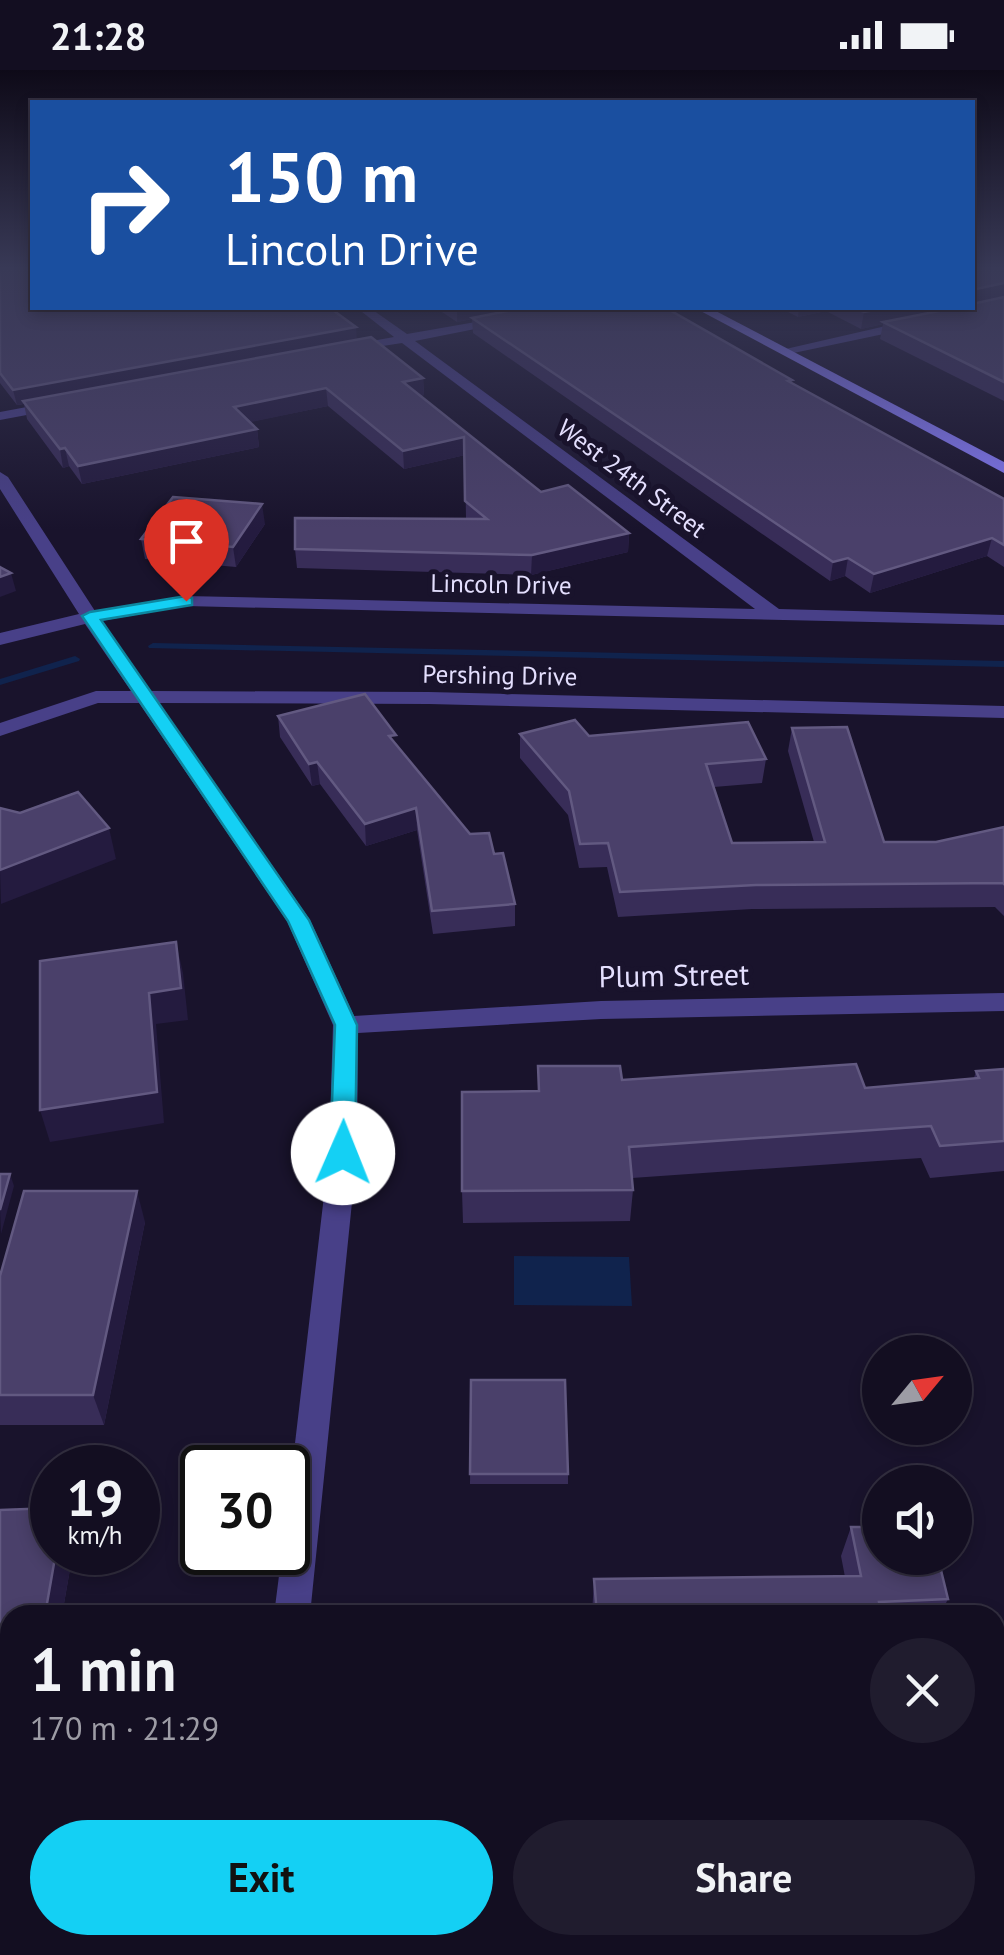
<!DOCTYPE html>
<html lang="en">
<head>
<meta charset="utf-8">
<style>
  :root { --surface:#130e21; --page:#201c2e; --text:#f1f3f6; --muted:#9d9ca5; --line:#322e3f; --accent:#14d0f4 }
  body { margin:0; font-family:"PT Sans",sans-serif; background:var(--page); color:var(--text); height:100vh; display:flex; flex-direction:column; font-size:38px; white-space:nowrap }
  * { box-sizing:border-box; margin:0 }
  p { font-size:32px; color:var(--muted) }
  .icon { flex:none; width:55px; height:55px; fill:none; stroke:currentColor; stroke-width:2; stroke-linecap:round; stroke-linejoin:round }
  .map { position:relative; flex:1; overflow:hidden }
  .panel { position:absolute; left:0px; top:1535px; width:1005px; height:350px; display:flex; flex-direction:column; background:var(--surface); border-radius:30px 30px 0 0; box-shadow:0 5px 15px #0003,0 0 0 2px var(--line) }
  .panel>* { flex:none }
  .top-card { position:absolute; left:30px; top:30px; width:945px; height:210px; border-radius:0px; box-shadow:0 5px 15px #0003,0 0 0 2px var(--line); background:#1a4fa0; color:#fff; overflow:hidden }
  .needle { width:65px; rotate:61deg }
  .controls { position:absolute; left:862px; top:1265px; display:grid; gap:20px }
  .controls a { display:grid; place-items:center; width:110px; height:110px; border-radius:50%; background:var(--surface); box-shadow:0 5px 15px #0003,0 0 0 2px var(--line); font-size:50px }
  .speed { position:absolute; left:30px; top:1375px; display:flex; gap:20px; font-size:50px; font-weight:700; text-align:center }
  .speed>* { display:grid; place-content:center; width:130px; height:130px; border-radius:50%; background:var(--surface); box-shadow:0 5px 15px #0003,0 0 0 2px var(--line); line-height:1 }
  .speed small { font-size:25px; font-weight:400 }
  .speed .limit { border:5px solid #111; border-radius:15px; background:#fff; color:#111 }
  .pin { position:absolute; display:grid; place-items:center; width:85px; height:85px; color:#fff; margin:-102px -42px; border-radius:50% 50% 50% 0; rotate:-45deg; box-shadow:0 0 10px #0007 }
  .pin .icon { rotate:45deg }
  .me { position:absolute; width:110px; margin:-55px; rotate:1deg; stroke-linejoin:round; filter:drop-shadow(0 0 8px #0008) }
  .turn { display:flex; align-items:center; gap:35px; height:210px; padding:0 30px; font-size:45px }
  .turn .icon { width:130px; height:130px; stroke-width:2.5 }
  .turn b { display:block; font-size:70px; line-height:85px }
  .round { display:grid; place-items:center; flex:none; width:105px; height:105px; border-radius:52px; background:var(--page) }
  .summary { display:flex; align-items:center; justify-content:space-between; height:170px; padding:0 30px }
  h1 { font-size:60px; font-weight:600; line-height:75px }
  .button { display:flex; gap:20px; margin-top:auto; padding:20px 30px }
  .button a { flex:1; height:115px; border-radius:60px; background:var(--accent); color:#111; font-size:40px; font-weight:600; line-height:115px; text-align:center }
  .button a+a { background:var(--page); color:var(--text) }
  .status { display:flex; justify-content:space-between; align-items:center; height:70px; padding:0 50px; background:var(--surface); direction:ltr }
  .status svg { height:28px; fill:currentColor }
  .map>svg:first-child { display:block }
  .water { fill:#10234d }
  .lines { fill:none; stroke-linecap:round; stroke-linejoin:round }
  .stream { fill:#10234d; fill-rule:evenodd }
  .street { fill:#484088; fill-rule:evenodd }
  .secondary { fill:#867bf9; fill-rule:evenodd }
  .wall { fill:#382d58 }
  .shaded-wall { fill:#241b3f }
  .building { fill:#4a406a; stroke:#625981; stroke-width:2.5 }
  .route { fill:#14d0f4; stroke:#0d879f; stroke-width:2.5 }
  .labels { text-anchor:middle; stroke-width:10; stroke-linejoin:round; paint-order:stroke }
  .far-street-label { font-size:25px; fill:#e4dffe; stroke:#19132c }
  .street-label { font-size:30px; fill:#e4dffe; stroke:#19132c }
</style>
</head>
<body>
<div class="status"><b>21:28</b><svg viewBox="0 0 49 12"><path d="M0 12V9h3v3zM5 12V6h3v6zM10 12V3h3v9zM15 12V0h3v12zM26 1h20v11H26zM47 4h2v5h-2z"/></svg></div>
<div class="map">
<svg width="1004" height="1885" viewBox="0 0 1004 1885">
  <rect width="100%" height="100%" fill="#19132c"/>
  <polygon class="water" points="514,1186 629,1187 632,1236 514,1235"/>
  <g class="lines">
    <g class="stream">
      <polygon points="153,573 1004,591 1004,597 149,578 148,576"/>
      <polygon points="75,586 80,589 79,591 0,615 0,609"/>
    </g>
    <g class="street">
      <polygon points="357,238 370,238 407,264 555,238 579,238 415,271 779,539 1004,545 1004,555 186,536 101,551 151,621 429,622 1004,636 1004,648 429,634 159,633 310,850 354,946 601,931 1004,923 1004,941 601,949 358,963 357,1083 310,1545 274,1545 282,1482 288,1482 288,1433 329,1083 333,955 287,851 139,633 98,633 0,666 0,653 96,621 131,621 85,554 0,575 0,563 79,544 0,419 0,402 8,407 95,541 186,526 755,539 402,273 344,282 344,276 394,267"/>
      <polygon points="912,250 917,251 917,257 784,285 777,281"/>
      <polygon points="59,331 66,335 64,338 0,350 0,342"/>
      <polygon points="236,1875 278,1875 276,1885 234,1885"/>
    </g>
    <polygon class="secondary" points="695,238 710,238 1004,392 1004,403"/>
  </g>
  <g class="wall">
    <polygon points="0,196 357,270 423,308 424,325 421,326 541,422 629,463 628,482 531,505 297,498 295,479 466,449 465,385 404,399 328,336 249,352 257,359 259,377 82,414 69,396 63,398 27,349 24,334 17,335 0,313"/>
    <polygon points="1004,196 1004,331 880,269 883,254 861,259 826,241 798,247 780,238 972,238"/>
    <polygon points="436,238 666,238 791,312 1004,429 1004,497 987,486 870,523 845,506 830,511 473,263 472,249 457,252"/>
    <polygon points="265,454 236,497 145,489 141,469"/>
    <polygon points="278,646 396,675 470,764 494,784 515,834 515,856 433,864 417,760 366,776 320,714 312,716 280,667"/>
    <polygon points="792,658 884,772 936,772 1004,757 1004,846 995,837 752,839 618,847 607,797 579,798 568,745 520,688 520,664 589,666 766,689 762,713 714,717 732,773 814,772 788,681"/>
    <polygon points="538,996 622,1010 865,1018 974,1008 976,1001 1004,999 1004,1101 930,1108 921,1088 632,1108 633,1120 630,1151 463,1153 462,1121 538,1021"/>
    <polygon points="145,1152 104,1355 0,1355 0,1206"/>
    <polygon points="471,1310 568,1404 568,1414 470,1414"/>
    <polygon points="0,1440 52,1482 73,1482 62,1545 10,1545 10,1734 0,1734"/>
    <polygon points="851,1457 948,1529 940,1545 592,1545 594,1509 845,1507 841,1486"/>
  </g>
  <g class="shaded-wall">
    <polygon points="1004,213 1004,229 972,235 972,220"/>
    <polygon points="457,238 538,238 472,248 472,249 457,252"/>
    <polygon points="799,238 827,238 826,241 798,247"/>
    <polygon points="886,238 962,238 883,252 883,254 861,259 864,242"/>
    <polygon points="356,257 357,271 17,335 13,320"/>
    <polygon points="423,308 424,325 404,329 403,312"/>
    <polygon points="326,318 328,336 237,355 234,337"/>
    <polygon points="257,359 259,377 82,414 78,396"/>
    <polygon points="464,367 465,385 404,399 403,381"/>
    <polygon points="65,378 69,396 63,398 60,379"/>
    <polygon points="262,434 265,454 236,497 233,477"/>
    <polygon points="629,463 628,482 531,505 532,485"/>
    <polygon points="992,468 987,486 870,523 874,504"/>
    <polygon points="848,488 845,506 830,511 833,492"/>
    <polygon points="11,503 16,521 0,527 0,507"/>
    <polygon points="317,692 320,714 312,716 309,694"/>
    <polygon points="416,738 417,760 366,776 365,754"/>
    <polygon points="109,758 116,789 1,834 0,800"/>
    <polygon points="176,872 183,903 188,950 156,954 164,1053 50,1072 40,1040 149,923"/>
    <polygon points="10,1104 14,1116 1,1164 0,1140"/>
    <polygon points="137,1121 145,1152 104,1355 93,1325"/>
    <polygon points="56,1482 73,1482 62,1545 45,1545"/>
    <polygon points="10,1865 10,1875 28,1875 27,1885 7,1885"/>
  </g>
  <g class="building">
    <polygon points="0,196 32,196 32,238 330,238 356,257 13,320 0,303"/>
    <polygon points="972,196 1004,196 1004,213 972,220"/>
    <polygon points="1004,227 1004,312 883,252 954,238 972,238 972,234"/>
    <polygon points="523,238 666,238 792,310 788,311 1004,429 1004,475 992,468 874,504 848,488 833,492 472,248"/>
    <polygon points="854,238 886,238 864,242"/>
    <polygon points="371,267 423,308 403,312 541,422 568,415 629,463 532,485 295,479 295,448 487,449 465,431 464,367 403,381 326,318 234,337 257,359 78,396 65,378 60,379 23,331"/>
    <polygon points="173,427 262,434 233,477 141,469"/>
    <polygon points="0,497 11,503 0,507"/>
    <polygon points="365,624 396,665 389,666 470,764 489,763 494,784 503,783 515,834 432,841 416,738 365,754 317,692 309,694 278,646"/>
    <polygon points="575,650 589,666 748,652 766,689 706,694 732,773 825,772 792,658 847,657 884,772 936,772 1004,757 1004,814 1003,813 756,815 620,822 608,773 580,774 569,721 520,664"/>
    <polygon points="78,722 109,758 0,800 0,738 20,743"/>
    <polygon points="176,872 181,918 149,923 157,1022 40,1040 40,891"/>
    <polygon points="856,994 865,1018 979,1008 976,1001 1004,999 1004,1071 940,1076 931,1056 629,1077 633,1120 462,1121 462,1022 539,1021 538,996 620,996 622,1010"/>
    <polygon points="0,1104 10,1104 0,1140"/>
    <polygon points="24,1121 137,1121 93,1325 0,1325 0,1206"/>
    <polygon points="471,1310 565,1310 568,1404 470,1404"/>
    <polygon points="52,1438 52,1482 56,1482 45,1545 10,1545 10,1711 0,1712 0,1440"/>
    <polygon points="851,1457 880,1457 880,1488 938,1488 948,1529 879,1532 882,1545 597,1545 594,1509 861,1506"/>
    <polygon points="0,1808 10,1808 10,1865 7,1885 0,1885"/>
  </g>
  <linearGradient id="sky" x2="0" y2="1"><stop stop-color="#0e0a18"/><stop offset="0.43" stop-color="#383956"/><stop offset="1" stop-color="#383956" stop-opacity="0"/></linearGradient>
  <rect width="1004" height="460" fill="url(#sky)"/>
  <polygon class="route" points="186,526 192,528 192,535 101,550 309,850 357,955 355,1083 352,1090 334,1090 330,1083 335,955 288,851 82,546 90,542"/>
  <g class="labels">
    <g class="far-street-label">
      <text transform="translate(632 408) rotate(37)" y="9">West 24th Street</text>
      <text transform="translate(501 514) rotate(1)" y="9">Lincoln Drive</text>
      <text transform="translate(500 605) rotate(1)" y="9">Pershing Drive</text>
    </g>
    <g class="street-label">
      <text transform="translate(674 906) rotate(-1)" y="10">Plum Street</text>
    </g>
  </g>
</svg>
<div class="controls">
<a><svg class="needle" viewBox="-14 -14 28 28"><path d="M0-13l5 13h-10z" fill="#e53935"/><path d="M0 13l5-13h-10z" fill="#9d9ca5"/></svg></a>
<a><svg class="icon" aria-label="sound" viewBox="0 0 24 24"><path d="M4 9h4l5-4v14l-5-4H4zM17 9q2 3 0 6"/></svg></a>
</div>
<div class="speed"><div>19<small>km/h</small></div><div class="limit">30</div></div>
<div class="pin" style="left:186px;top:531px;background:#d93025"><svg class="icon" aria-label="arrive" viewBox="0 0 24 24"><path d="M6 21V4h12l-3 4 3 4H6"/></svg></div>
<svg class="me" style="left:343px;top:1083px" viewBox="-20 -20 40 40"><circle r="19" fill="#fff"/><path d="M0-13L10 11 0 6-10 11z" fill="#14d0f4"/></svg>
<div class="top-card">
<div class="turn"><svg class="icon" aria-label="right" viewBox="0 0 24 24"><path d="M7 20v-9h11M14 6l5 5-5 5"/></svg><div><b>150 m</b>Lincoln Drive</div></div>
</div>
<section class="panel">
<div class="summary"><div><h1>1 min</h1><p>170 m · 21:29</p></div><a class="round"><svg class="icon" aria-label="close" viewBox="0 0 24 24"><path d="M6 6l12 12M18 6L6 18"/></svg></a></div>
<div class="button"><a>Exit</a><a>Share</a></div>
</section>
</div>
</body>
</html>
